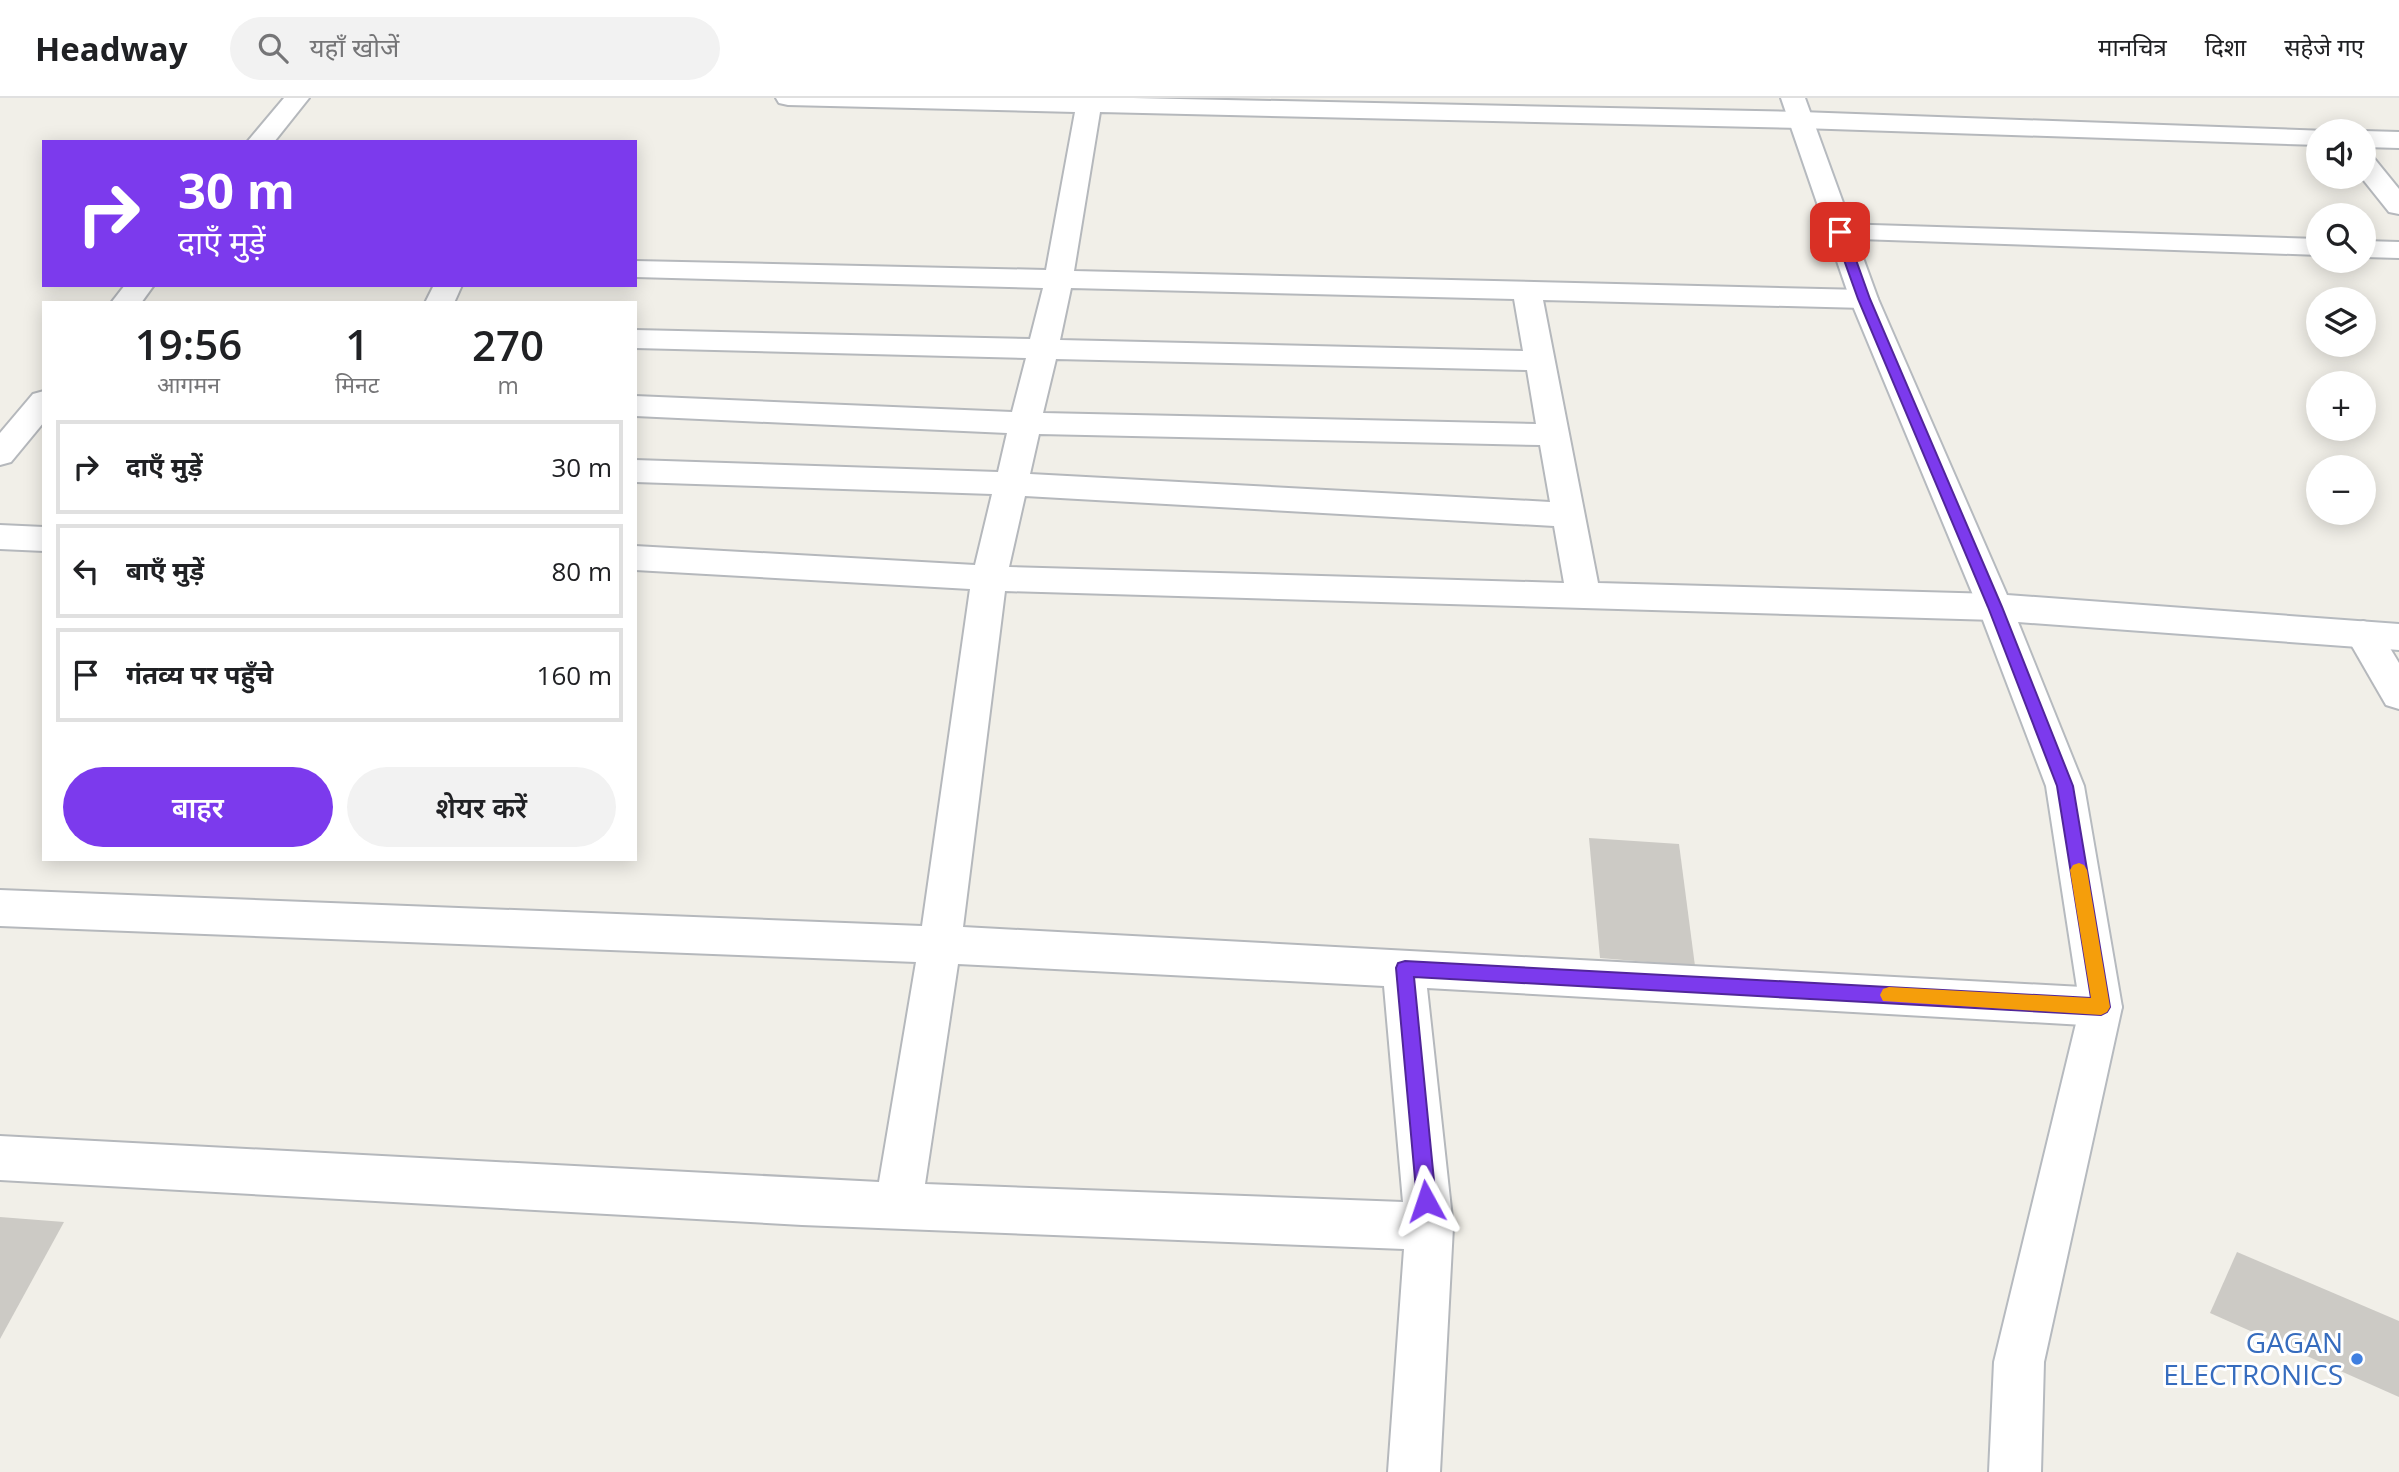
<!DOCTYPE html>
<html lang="hi">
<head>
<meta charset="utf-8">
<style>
  :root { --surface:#fff; --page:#f2f2f2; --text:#202124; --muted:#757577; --line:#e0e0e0; --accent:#7c3aed }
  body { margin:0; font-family:"Open Sans","Noto Sans Devanagari",sans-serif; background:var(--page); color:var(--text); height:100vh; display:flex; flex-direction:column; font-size:26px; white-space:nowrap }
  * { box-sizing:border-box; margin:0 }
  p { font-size:23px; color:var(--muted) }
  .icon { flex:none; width:38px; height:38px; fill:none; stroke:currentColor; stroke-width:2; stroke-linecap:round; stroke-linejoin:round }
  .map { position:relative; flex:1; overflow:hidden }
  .details { position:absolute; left:42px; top:203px; width:595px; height:560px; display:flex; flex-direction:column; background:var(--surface); border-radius:0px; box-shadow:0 4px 18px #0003 }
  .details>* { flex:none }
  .top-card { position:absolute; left:42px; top:42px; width:595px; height:147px; border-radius:0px; box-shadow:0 4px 18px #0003; background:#7c3aed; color:#fff; overflow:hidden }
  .tools { position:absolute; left:2306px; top:21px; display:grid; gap:14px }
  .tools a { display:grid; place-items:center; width:70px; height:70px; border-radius:50%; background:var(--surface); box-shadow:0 4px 18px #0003; font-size:35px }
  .pin { position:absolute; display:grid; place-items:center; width:60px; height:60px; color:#fff; margin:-30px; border-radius:14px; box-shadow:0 4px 10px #0006 }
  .me { position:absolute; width:77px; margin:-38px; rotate:355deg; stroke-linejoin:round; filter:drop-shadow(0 0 5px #0008) }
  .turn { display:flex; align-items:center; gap:24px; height:147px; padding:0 21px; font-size:32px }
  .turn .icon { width:91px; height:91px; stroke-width:2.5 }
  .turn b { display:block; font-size:49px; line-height:60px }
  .eta { display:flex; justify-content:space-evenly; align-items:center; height:119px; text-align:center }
  .eta b { font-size:42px; font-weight:600; line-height:49px }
  .primary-button { display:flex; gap:14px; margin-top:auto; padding:14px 21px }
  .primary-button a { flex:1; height:80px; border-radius:42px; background:var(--accent); color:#fff; font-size:28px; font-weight:600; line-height:80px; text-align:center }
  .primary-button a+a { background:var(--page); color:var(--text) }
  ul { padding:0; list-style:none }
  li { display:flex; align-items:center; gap:21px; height:94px; margin:0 14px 10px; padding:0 7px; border:4px solid var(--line); border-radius:0px }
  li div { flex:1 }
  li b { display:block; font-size:26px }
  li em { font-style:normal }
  header { display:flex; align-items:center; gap:42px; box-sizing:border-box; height:98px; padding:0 35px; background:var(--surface); border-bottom:2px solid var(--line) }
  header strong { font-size:33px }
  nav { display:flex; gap:38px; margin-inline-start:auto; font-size:24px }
  .search { width:490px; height:63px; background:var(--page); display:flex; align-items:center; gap:18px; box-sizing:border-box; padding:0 24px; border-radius:38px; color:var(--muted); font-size:26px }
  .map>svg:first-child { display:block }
  .building { fill:#cccac5 }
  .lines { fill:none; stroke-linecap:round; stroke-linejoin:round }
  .street-casing { stroke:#b5b8bc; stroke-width:4 }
  .secondary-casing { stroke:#b6babf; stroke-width:4 }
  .street { fill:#fff; fill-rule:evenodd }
  .secondary { fill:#fff; fill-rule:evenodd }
  .route { fill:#7c3aed; stroke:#51269a; stroke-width:2 }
  .slow { fill:#f59e0b }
  .shop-dot { fill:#3f7fe0; stroke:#fff; stroke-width:2.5 }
  .labels { text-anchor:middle; stroke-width:6; stroke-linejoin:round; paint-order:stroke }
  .near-shop-label { font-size:28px; fill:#366cbe; stroke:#fff; text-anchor:end }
</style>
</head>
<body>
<header>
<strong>Headway</strong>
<div class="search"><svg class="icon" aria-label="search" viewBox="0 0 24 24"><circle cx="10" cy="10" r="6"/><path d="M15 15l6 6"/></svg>यहाँ खोजें</div>
<nav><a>मानचित्र</a><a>दिशा</a><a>सहेजे गए</a></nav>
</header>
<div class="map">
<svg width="2399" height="1374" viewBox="0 0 2399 1374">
  <rect width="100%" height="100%" fill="#f1efe8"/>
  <g class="building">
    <polygon points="1589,740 1679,746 1695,868 1600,860"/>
    <polygon points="0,1119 64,1124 0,1241"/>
    <polygon points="2237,1154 2399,1223 2399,1299 2210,1215"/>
  </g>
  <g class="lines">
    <g class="street-casing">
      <g id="street">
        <polygon points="284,0 309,0 274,44 247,44"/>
        <path d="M776 0H1133L1801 14 2327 33H2319V47L1801 30 1100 14 1074 173 1864 192 1874 195 1878 201 1874 207 1864 210 1543 202 1598 485 1995 496 2007 500 2012 509 2007 518 1995 522 1005 493 963 829 2101 890 2116 895 2122 909 2116 923 2101 928 1427 890 1453 1129 1440 1374H1388L1404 1151 802 1127 0 1082V1038L879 1084 916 864 0 828V792L922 828 970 491 635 472V448L975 467 992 396 635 384V362L998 374 1007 335 635 318V298L1012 314 1026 260 635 250V232L1030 241 1043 190 635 179V163L1046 172 1075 14 788 7 779 5ZM1071 190 1514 201 1523 253 1060 242ZM1056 261 1527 272 1536 326 1043 315ZM1039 336 1540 347 1550 404 1030 376ZM1025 398 1554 428 1564 485 1009 469ZM958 866 1384 888 1403 1104 925 1086Z"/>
        <polygon points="2364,33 2399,34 2399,50 2364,49"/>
        <polygon points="2364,57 2373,59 2399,91 2399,116 2389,114 2361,79 2364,79"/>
        <polygon points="1840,126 2319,141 2319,157 1830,140 1826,134 1830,128"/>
        <polygon points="2364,143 2399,144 2399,160 2364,159"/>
        <polygon points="125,187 154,187 141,205 111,205"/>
        <polygon points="434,187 462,187 454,205 425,205"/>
        <polygon points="44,293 44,324 11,364 0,367 0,335 33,296"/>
        <polygon points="0,427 44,429 44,453 0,451"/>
        <polygon points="2363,523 2376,527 2399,565 2399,611 2386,607 2345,536 2350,527"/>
      </g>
    </g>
    <g class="secondary-casing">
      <polygon id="secondary" points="1781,0 1805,0 1878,201 2007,497 2399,526 2399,552 2018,524 2084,688 2122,909 2044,1264 2041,1374 1989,1374 1994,1264 2080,909 2046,688 1978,509 1850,201"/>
    </g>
    <use href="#street" class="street"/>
    <use href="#secondary" class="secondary"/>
  </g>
  <polygon class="route" points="1840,130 1846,134 1870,201 2002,509 2073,688 2110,909 2107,914 2101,917 1414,879 1436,1103 1433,1110 1426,1112 1419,1110 1417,1103 1396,870 1398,865 1405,863 2091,900 2057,688 1988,509 1858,201 1834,134"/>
  <polygon class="slow" points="2079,765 2084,767 2087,772 2110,909 2107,914 2101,917 1883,903 1880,897 1883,891 1889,889 2091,900 2070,772 2073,767"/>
  <circle class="shop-dot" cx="2357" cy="1261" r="7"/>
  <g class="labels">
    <g class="near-shop-label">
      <text x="2343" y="1255">GAGAN<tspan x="2343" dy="32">ELECTRONICS</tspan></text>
    </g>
  </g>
</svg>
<div class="tools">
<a><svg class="icon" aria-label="sound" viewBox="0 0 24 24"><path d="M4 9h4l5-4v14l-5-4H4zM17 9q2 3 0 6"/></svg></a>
<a><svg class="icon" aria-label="search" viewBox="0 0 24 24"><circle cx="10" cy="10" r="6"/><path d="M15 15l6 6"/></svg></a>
<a><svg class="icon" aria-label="layers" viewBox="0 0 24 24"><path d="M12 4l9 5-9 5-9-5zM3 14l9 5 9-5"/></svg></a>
<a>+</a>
<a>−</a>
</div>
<div class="pin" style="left:1840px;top:134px;background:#d93025"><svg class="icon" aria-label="arrive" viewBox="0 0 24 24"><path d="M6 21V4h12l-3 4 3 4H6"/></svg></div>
<svg class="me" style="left:1426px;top:1103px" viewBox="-20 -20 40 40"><path d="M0-17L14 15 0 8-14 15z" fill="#7c3aed" stroke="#fff" stroke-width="4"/></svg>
<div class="top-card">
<div class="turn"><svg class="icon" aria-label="right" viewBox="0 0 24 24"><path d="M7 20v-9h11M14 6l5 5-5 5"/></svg><div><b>30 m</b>दाएँ मुड़ें</div></div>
</div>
<section class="details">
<div class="eta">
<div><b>19:56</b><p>आगमन</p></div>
<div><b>1</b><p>मिनट</p></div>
<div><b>270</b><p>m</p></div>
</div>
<ul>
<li><svg class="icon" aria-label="right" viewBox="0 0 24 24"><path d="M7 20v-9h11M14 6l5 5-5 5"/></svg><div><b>दाएँ मुड़ें</b></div><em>30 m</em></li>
<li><svg class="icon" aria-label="left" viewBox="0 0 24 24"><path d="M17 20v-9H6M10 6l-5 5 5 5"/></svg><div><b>बाएँ मुड़ें</b></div><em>80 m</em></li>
<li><svg class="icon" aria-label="arrive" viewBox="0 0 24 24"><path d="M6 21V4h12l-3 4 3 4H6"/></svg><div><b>गंतव्य पर पहुँचे</b></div><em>160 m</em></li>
</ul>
<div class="primary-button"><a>बाहर</a><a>शेयर करें</a></div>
</section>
</div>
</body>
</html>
